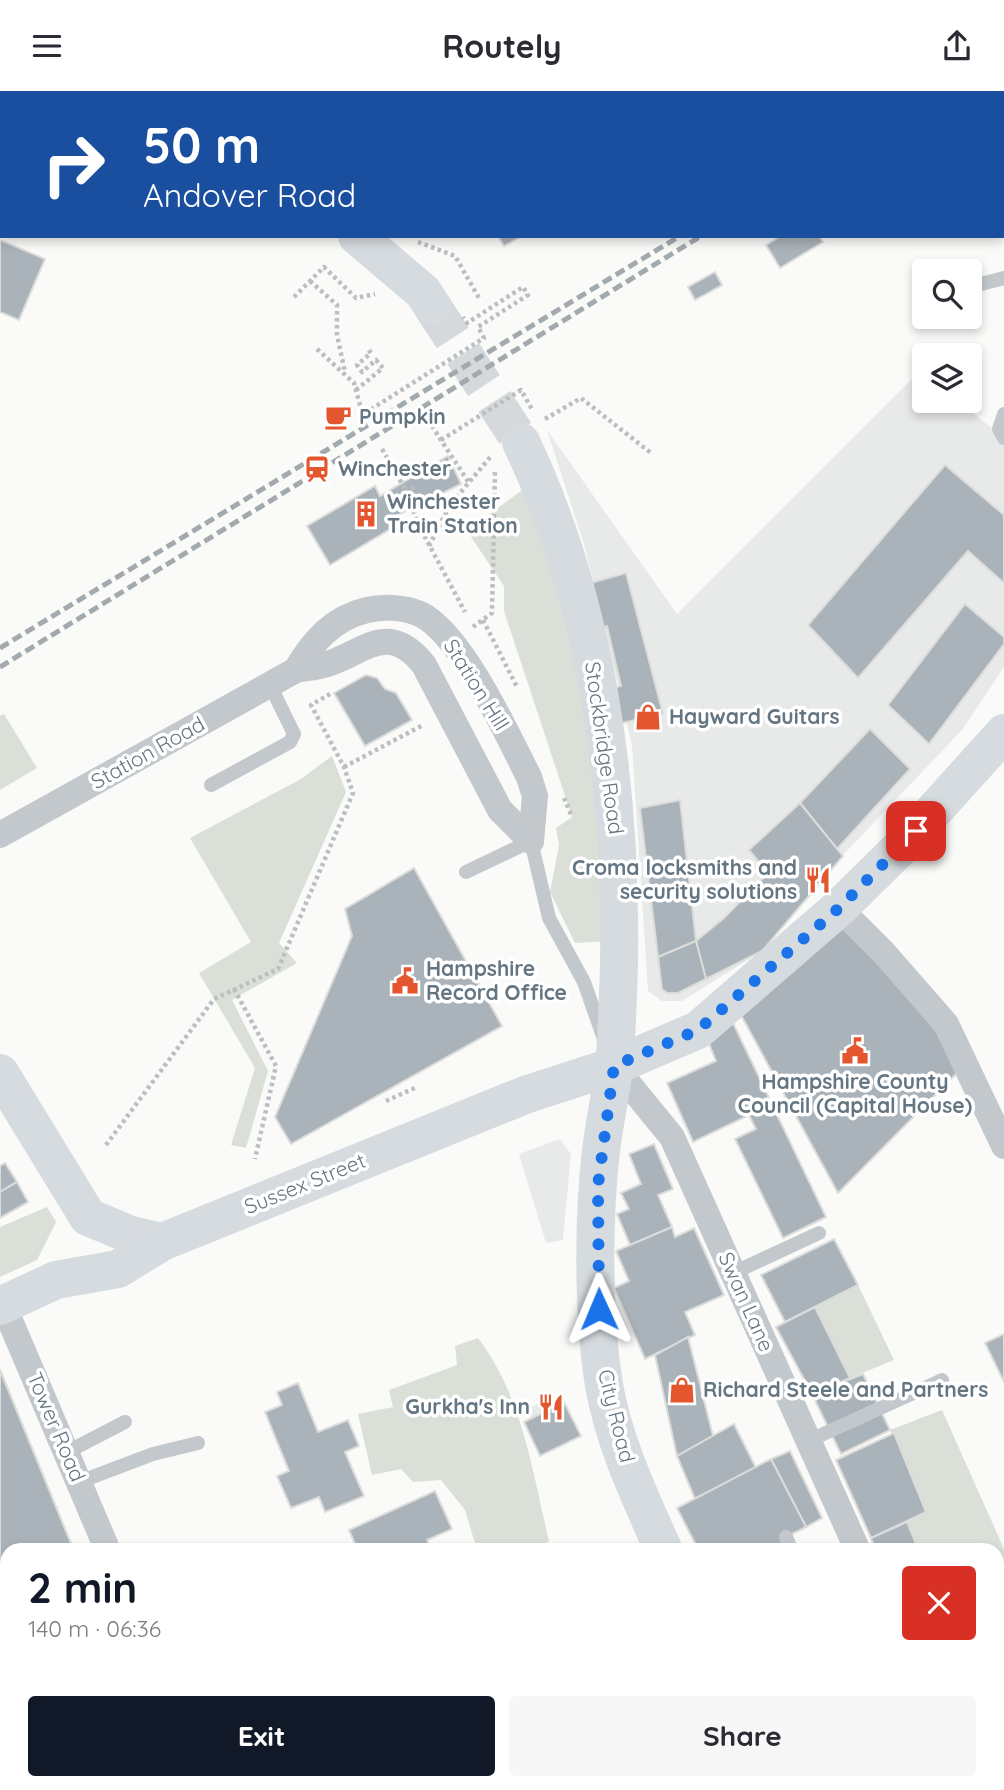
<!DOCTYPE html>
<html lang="en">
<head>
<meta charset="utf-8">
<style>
  :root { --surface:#fff; --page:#f7f7f7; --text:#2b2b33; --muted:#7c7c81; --accent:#111827 }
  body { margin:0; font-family:Quicksand,sans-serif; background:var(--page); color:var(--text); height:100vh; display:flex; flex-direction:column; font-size:26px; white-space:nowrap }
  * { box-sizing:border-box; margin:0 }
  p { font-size:23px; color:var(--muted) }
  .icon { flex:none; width:38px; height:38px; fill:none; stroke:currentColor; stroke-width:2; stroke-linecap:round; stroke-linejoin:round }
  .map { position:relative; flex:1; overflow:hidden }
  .drawer { position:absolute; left:0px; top:1452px; width:1004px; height:247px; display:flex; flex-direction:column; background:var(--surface); border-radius:21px 21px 0 0; box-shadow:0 4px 10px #0003 }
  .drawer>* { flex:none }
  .banner { position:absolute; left:0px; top:0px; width:1004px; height:147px; box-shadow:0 4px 10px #0003; background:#1a4fa0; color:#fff; overflow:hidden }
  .controls { position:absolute; left:912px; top:168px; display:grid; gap:14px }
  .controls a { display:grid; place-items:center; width:70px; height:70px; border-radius:7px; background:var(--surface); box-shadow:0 4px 10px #0003; font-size:35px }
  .pin { position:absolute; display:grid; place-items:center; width:60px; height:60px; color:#fff; margin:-30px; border-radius:14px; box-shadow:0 4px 10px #0006 }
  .me { position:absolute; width:77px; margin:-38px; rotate:359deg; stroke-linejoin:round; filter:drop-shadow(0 0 5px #0008) }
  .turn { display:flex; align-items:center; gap:24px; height:147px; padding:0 28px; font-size:32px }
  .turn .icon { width:91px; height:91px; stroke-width:2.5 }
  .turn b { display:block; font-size:49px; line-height:60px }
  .round { display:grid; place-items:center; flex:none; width:74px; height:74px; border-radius:7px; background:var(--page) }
  .overview { display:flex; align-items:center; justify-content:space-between; height:119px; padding:0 28px }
  h1 { font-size:42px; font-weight:800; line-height:52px; color:var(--accent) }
  .cta { display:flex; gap:14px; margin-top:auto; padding:14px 28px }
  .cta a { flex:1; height:80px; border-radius:7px; background:var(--accent); color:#fff; font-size:28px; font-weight:800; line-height:80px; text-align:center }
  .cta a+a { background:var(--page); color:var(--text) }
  header { display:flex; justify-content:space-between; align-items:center; height:91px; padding:0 28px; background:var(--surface); font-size:32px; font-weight:800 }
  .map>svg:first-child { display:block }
  .built { fill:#e8e9e9 }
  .green { fill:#dadfd7 }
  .building { fill:#aab3b9; stroke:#dcdcda; stroke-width:2 }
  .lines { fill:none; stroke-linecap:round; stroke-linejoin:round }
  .secondary-tunnel { stroke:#d5d9db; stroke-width:38; stroke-dasharray:38 19; stroke-linecap:butt }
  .path { stroke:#bbbfc2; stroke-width:4.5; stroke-dasharray:3.5 3.5; stroke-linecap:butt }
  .lane { stroke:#c3c8cc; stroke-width:14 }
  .street { stroke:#c3c8cc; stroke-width:26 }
  .secondary { stroke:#d6dbdf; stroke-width:38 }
  .rail { stroke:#a2aab0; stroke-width:5; stroke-dasharray:10 5; stroke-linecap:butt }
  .route { stroke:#1a73e8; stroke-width:12; stroke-dasharray:0 21.6 }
  .labels { text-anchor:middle; stroke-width:7; stroke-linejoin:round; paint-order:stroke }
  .poi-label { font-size:21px; font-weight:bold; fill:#657683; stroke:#fff; text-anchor:start }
  .street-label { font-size:21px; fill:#657683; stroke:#fff }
</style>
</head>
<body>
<header><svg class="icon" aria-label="menu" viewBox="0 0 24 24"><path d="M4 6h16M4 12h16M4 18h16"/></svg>Routely<svg class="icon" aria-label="share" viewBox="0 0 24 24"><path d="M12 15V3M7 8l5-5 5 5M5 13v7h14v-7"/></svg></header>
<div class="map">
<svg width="1004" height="1699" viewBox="0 0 1004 1699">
  <rect width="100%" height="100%" fill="#fafaf8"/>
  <g class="built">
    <polygon points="921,279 924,282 924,310 958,310 1004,347 1004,576 962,639 845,762 762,860 682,910 662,910 648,900 632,654 584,453 547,339 677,523"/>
    <polygon points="560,1048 571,1063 563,1149 546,1152 519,1063"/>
    <polygon points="563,1305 567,1325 532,1335 526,1317"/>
    <polygon points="614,1692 727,1692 728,1699 619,1699"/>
  </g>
  <g class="green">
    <polygon points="529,394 588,588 609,850 575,852 550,801 559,754 556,737 572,726 504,520 504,495 467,440"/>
    <polygon points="4,623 37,677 0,699 0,625"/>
    <polygon points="332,665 346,701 279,852 297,872 232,909 268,980 246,1057 231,1054 255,977 199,882 251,851 190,747 301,688"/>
    <polygon points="47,1116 56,1131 37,1169 0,1186 0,1136"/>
    <polygon points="858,1194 894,1269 850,1287 815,1216"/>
    <path d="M478 1247C523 1306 532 1380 549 1450L537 1459H477L465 1419 441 1389 413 1391 401 1378 372 1384 358 1323 393 1316 389 1299 457 1274 455 1255Z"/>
    <polygon points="942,1319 1004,1458 1004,1538 998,1541 998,1460 919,1459 907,1431 926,1421 890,1339"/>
  </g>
  <g class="building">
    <polygon points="454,0 507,0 453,2"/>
    <polygon points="498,145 522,145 504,155"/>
    <polygon points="781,145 819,145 823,151 780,177 766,154"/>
    <polygon points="0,149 45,168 19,229 0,221"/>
    <polygon points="715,181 722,194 695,209 688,196"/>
    <polygon points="448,365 461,393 394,426 397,434 330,474 307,435 375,395 380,405"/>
    <polygon points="945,374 1004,424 1004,492 968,460 858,587 808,534"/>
    <polygon points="626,482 663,623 612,634 605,599 621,595 607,535 596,539 584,494"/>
    <polygon points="965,513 1004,546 1004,553 929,653 888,614"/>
    <polygon points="366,584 377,587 385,598 396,602 412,629 365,655 334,602"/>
    <polygon points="870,638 910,678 837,758 800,712"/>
    <polygon points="680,709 696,850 658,866 640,717"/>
    <polygon points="800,712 843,765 762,860 706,888 696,850 724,827 768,782 749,759"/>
    <polygon points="414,777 502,935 291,1053 275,1026 352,845 345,818"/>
    <polygon points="844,830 941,939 959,980 838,1102 741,924"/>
    <polygon points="696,850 706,888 678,902 667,902 662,898 658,866"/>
    <polygon points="733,932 826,1126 783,1147 735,1048 756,1038 749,1024 693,1051 667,992 716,970 706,945"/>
    <polygon points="654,1053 673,1098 658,1104 672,1136 630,1154 617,1123 629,1118 621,1102 641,1093 629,1063"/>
    <polygon points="5,1072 17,1091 0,1101 0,1075"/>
    <polygon points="17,1091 28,1111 0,1127 0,1101"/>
    <polygon points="672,1136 675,1146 694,1137 724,1204 685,1221 695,1244 645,1268 614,1197 629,1190 616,1160"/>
    <polygon points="834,1148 858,1194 785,1231 761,1184"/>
    <polygon points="815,1216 850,1287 812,1303 776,1236"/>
    <polygon points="1004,1243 1004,1291 985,1252"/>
    <polygon points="688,1246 713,1345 677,1365 655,1264"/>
    <polygon points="0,1279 74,1460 7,1460 7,1544 0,1546"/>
    <polygon points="0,1279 74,1460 7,1460 7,1544 0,1546"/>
    <polygon points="863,1283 890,1339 841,1363 812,1303"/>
    <polygon points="298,1292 318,1341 348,1329 359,1355 345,1361 364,1405 325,1421 319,1406 291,1417 277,1385 289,1380 265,1321 282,1314 277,1301"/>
    <polygon points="564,1311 581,1345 540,1365 524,1331"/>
    <polygon points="734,1333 756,1377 695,1408 677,1365"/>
    <polygon points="894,1342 926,1421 871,1447 836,1369"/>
    <polygon points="790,1360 822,1427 806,1436 771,1368"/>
    <polygon points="771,1368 806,1436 786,1446 792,1460 699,1460 677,1417"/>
    <polygon points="435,1400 452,1438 427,1449 432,1460 358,1460 349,1439"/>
    <polygon points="907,1431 919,1460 876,1460 871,1447"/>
    <polygon points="1004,1586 1004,1672 998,1675 998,1589"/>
    <polygon points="7,1682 7,1692 44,1692 46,1697 3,1699 0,1685"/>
    <polygon points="84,1692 99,1692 101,1697 87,1699"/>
    <polygon points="112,1692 123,1692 125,1696 118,1699 97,1699"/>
    <polygon points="203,1692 245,1692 233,1699 206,1699"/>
    <polygon points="794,1692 867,1692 870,1699 797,1699"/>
    <polygon points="895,1692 916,1692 903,1699 899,1699"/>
  </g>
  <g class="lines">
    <polyline class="secondary-tunnel" points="432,215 521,351"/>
    <g class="path">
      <polyline points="418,151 455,165 479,207"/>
      <polyline points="310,190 337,214 337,244 345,281"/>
      <polyline points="294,206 324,176 356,207 375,203"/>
      <polyline points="317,258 354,292 360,314 368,327"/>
      <polyline points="356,299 383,277 376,269 362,281 357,274 371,262 368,258"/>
      <polyline points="365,322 484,247 478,236 528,204 523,196 467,232 463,226"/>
      <polyline points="545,328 581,307 651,362"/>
      <polyline points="428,329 469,392"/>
      <polyline points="441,349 521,299 533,320"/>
      <polyline points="382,358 407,401"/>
      <polyline points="414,396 407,401 418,433 465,521"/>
      <polyline points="429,455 450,414 492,364"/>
      <polyline points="483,529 517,596"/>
      <polyline points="473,536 492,522 495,379"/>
      <polyline points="344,676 423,634"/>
      <polyline points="564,707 572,726"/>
      <polyline points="234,898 276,975 255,1068"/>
      <polyline points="386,1010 417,996"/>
      <polyline points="106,1054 214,908 278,878 353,702 344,676 311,614 330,603"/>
      <polyline points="267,1692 270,1699"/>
      <polyline points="123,1697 124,1699"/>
    </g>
    <g class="lane">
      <polyline points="981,193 1004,187"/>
      <polyline points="1004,323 999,338 1004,347"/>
      <polyline points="211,694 290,651 294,643 270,594"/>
      <polyline points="466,781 531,750 549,827 584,891 604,948"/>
      <polyline points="733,1182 819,1142"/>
      <polyline points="808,1350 942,1289"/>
      <polyline points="67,1361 125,1331"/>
      <polyline points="79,1391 153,1363 198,1352"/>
      <polyline points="786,1446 792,1460"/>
      <polyline points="878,1692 880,1699"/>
      <polyline points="587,1699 601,1692"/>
    </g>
    <g class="street">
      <polyline points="355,2 356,0"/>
      <path d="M296 579C313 550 333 527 367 519 383 515 404 516 420 523 461 542 508 645 529 686L535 705 531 750"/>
      <path d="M0 744 296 579C305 577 315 577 324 574 362 564 387 527 424 574L500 719 531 750"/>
      <polyline points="839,817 884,862 946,933 1004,1055"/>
      <polyline points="614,975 672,1046 858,1460"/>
      <polyline points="3,1213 108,1460"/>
      <polyline points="0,1580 7,1576"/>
      <polyline points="455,1692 458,1699"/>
      <polyline points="962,1692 965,1699"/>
    </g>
    <g class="secondary">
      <polyline points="167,0 169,2"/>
      <polyline points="357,145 423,201 432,215"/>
      <path d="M521 351C597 511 622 696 619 873 618 907 617 942 614 976 611 1004 604 1032 601 1060 593 1127 593 1227 604 1294 614 1352 640 1406 664 1460"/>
      <polyline points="0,982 88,1126 131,1144 162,1151"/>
      <polyline points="0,1215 56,1189 118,1178 162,1151 525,1004 614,975 698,939 839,817 903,754 1004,642"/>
      <polyline points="767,1692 770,1699"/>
      <polyline points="987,1699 1004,1690"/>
    </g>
    <g class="rail">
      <polyline points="912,2 915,0"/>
      <polyline points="934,2 937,0"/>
      <polyline points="0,557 680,145"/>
      <polyline points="0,576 701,145"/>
    </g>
  </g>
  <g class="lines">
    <polyline class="route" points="599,1218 598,1094 614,975 698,939 839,817 916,740"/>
  </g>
  <defs>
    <g id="cafe-bare" transform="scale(2.1)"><path d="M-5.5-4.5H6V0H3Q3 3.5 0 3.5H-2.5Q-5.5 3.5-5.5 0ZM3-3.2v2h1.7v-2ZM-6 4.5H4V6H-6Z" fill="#e4572e" stroke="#fff" stroke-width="2.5" paint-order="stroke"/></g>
    <g id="station-bare" transform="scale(2.1)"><path d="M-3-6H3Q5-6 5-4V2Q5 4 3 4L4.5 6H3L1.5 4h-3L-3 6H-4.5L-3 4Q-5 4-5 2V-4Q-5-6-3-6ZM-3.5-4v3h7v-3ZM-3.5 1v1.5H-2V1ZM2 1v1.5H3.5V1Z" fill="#e4572e" stroke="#fff" stroke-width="2.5" paint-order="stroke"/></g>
    <g id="building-bare" transform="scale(2.1)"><path d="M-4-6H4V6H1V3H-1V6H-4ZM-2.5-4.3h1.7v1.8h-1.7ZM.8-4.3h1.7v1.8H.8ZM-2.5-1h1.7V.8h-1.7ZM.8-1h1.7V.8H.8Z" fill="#e4572e" stroke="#fff" stroke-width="2.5" paint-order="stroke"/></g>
    <g id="shop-bare" transform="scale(2.1)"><path d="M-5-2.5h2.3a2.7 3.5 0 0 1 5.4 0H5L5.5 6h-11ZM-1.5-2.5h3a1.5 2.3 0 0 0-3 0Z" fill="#e4572e" stroke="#fff" stroke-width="2.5" paint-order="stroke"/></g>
    <g id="restaurant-bare" transform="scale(2.1)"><path d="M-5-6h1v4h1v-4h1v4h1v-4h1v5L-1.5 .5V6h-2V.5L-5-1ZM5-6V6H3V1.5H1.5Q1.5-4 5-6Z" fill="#e4572e" stroke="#fff" stroke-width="2.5" paint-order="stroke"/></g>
    <g id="civic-bare" transform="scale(2.1)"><path d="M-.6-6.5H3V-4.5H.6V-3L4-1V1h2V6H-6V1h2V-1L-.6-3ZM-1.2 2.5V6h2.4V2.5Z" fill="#e4572e" stroke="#fff" stroke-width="2.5" paint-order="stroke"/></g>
  </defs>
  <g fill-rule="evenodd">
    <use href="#cafe-bare" x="338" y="326"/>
    <use href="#station-bare" x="317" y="378"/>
    <use href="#building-bare" x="366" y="423"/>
    <use href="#shop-bare" x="648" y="626"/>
    <use href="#restaurant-bare" x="818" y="789"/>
    <use href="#civic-bare" x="405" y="890"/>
    <use href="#civic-bare" x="855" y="960"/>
    <use href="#shop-bare" x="682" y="1299"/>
    <use href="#restaurant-bare" x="551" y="1316"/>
  </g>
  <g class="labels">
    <g class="poi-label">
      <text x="359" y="333">Pumpkin</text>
      <text x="338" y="385">Winchester</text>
      <text x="387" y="418">Winchester<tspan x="387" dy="24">Train Station</tspan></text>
      <text x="669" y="633">Hayward Guitars</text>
      <text x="797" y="784" text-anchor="end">Croma locksmiths and<tspan x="797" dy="24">security solutions</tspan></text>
      <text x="426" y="885">Hampshire<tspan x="426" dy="24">Record Office</tspan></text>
      <text x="855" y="998" text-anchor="middle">Hampshire County<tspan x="855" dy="24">Council (Capital House)</tspan></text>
      <text x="703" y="1306">Richard Steele and Partners</text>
      <text x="530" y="1323" text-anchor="end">Gurkha's Inn</text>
    </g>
    <g class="street-label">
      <text transform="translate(476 594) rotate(58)" y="7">Station Hill</text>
      <text transform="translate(604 657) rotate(82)" y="7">Stockbridge Road</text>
      <text transform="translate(148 662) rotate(-29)" y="7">Station Road</text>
      <text transform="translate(305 1093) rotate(-22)" y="7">Sussex Street</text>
      <text transform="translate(746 1211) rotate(66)" y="7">Swan Lane</text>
      <text transform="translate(616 1325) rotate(76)" y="7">City Road</text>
      <text transform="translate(56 1336) rotate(67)" y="7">Tower Road</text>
    </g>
  </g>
</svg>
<div class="controls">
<a><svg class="icon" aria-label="search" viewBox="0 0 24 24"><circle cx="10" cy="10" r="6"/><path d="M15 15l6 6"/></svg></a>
<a><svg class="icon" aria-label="layers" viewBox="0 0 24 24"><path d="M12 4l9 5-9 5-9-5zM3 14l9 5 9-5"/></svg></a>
</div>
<div class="pin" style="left:916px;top:740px;background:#d93025"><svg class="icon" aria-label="arrive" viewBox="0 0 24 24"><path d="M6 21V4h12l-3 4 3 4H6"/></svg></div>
<svg class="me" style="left:599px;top:1218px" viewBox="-20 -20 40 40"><path d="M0-17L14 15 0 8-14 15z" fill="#1a73e8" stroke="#fff" stroke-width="4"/></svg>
<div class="banner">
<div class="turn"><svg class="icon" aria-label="right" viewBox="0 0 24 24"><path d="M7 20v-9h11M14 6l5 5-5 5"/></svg><div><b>50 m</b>Andover Road</div></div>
</div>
<section class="drawer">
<div class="overview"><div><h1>2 min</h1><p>140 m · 06:36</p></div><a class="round" style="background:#d93025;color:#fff"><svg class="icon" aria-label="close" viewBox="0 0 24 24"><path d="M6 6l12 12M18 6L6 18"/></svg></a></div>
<div class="cta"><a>Exit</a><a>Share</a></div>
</section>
</div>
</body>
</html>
